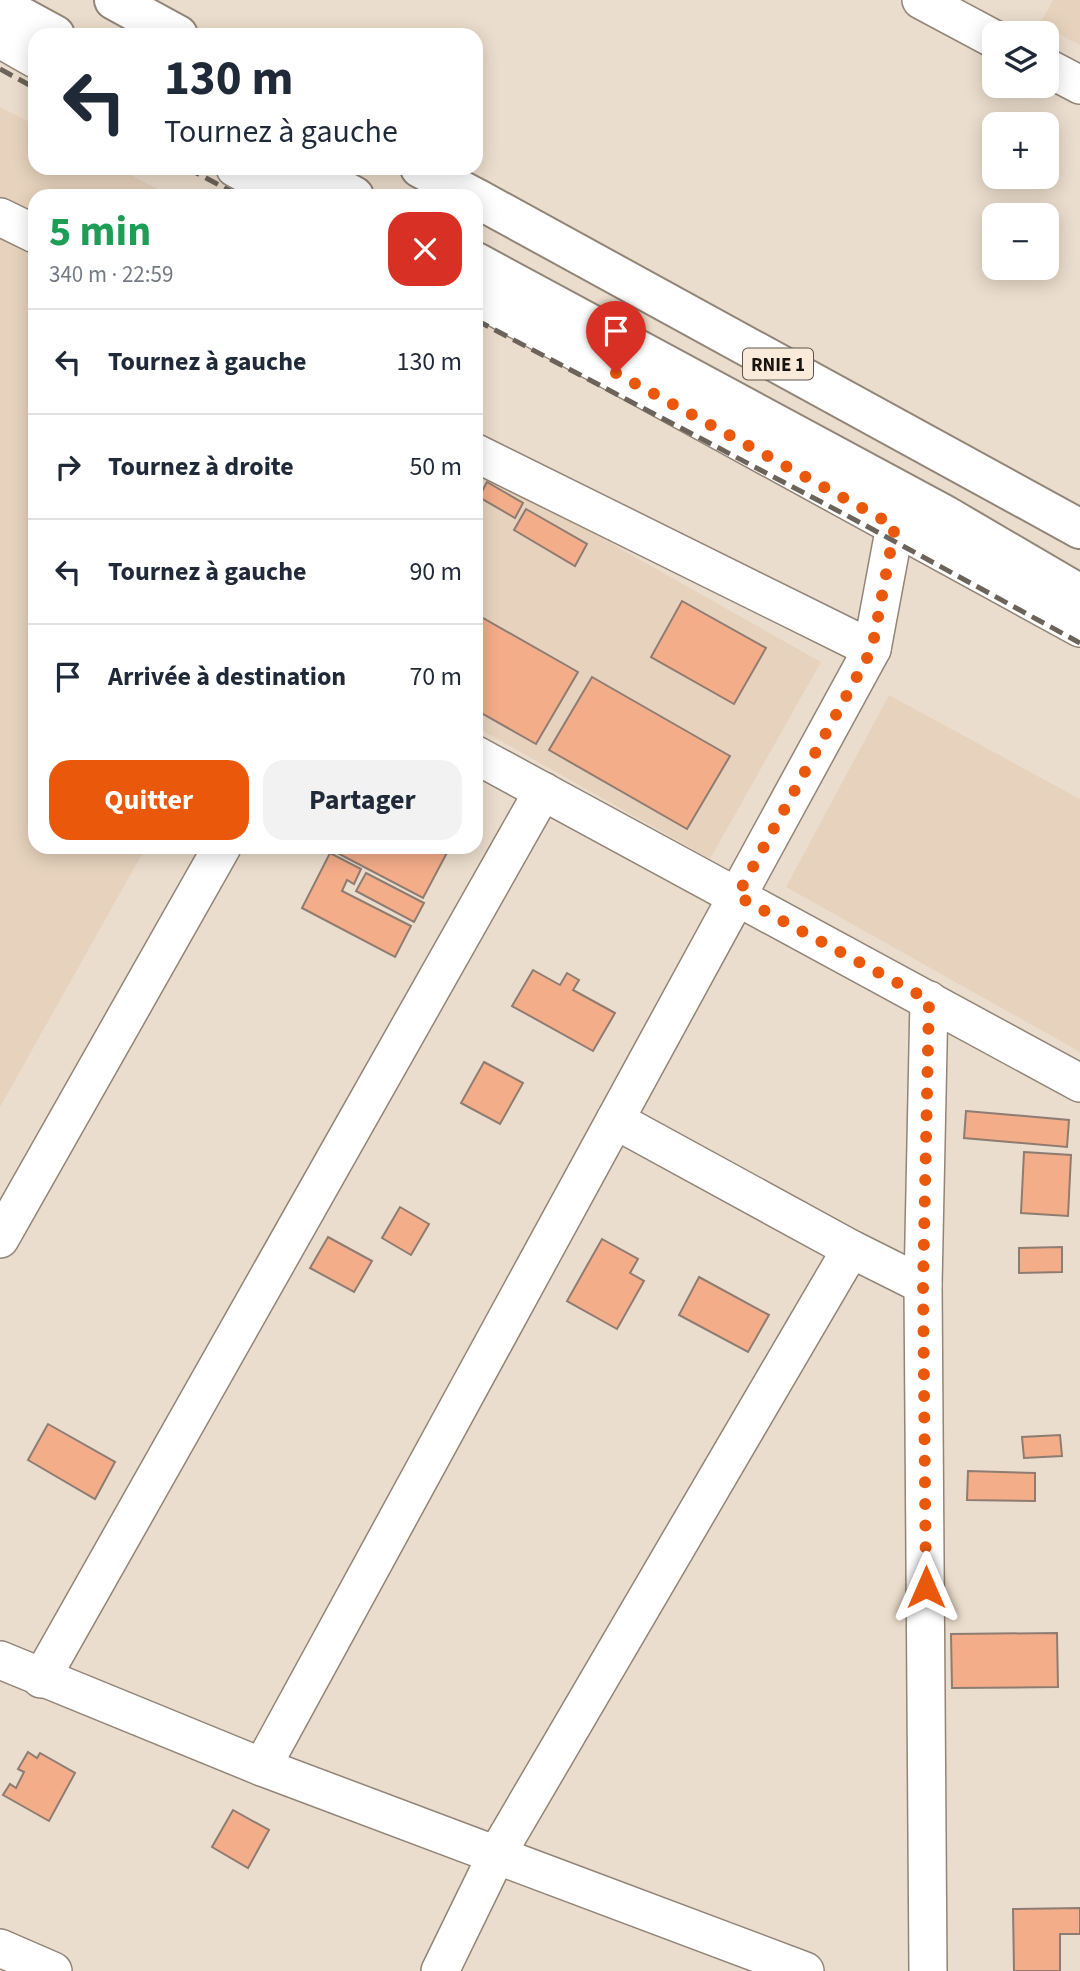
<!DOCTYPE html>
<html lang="fr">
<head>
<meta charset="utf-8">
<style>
  :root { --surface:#fff; --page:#f2f2f3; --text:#1f2937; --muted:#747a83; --line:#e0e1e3; --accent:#ea580c }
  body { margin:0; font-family:"Source Sans 3",sans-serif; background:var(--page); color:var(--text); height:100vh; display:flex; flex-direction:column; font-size:26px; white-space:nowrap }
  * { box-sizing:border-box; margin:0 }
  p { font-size:23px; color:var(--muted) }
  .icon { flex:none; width:38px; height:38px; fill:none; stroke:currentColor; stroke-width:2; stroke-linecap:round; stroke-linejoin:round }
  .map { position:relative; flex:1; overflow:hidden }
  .panel { position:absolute; left:28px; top:189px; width:455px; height:665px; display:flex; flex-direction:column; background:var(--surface); border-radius:21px; box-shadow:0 4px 18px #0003 }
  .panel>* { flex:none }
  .hud { position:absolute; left:28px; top:28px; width:455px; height:147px; border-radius:21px; box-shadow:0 4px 18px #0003; background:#fff; color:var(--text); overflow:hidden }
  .fabs { position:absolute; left:982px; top:21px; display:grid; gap:14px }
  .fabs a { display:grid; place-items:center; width:77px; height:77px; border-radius:14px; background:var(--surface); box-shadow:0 4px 18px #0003; font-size:35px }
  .pin { position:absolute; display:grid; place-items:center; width:60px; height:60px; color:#fff; margin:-72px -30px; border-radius:50% 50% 50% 0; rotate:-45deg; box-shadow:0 0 7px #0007 }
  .pin .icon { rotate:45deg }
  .me { position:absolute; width:77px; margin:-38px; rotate:0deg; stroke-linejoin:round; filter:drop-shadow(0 0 5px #0008) }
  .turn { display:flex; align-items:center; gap:24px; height:147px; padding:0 21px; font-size:32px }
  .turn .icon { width:91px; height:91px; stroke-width:2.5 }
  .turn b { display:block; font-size:49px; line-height:60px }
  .round { display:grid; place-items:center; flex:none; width:74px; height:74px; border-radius:21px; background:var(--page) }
  .headline { display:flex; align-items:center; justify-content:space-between; height:119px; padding:0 21px }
  h1 { font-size:42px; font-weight:700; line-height:52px; color:#1e9e55 }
  .action { display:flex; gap:14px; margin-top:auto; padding:14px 21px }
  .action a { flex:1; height:80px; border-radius:21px; background:var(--accent); color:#fff; font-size:28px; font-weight:700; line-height:80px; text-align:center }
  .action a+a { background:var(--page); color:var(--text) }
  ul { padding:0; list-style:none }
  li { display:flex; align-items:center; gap:21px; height:105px; padding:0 21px; border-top:2px solid var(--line) }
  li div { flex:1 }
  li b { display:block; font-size:26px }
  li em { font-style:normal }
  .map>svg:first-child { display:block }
  .built { fill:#e7d3bd }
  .building { fill:#f4ad89; stroke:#8e7c73; stroke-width:2 }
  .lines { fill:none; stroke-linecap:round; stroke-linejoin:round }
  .minor-casing { stroke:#928577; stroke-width:40 }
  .highway-casing { stroke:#928577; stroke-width:42 }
  .minor { stroke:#fff; stroke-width:37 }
  .highway { stroke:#fff; stroke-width:38 }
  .rail { stroke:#6c645a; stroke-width:5; stroke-dasharray:14 7; stroke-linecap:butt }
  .route { stroke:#ea580c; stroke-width:12; stroke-dasharray:0 21.6 }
  .labels { text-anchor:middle; stroke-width:7; stroke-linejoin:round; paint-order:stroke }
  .shield { fill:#f9eada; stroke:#5c544a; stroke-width:2 }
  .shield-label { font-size:19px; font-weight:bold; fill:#18130d }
</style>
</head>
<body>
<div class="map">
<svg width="1080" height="1971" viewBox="0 0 1080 1971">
  <rect width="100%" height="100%" fill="#ebddcd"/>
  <g class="built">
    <polygon points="1053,0 1080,0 1080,45 1040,24"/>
    <polygon points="0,107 35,125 35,168 117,168 171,196 35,196 35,847 146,847 0,1107"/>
    <polygon points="476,467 821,662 710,859 476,727"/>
    <polygon points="889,695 1080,799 1080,1052 786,887"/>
  </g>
  <g class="building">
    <polygon points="487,482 523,503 515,518 479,497"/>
    <polygon points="526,509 587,544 575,566 514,530"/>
    <polygon points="682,601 766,648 734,704 651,657"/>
    <polygon points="476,614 578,672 536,744 476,710"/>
    <polygon points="592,677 730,756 687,829 549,750"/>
    <polygon points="326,847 450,847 423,898"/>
    <polygon points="330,853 361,869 354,884 347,880 342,891 411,926 395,957 302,908"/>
    <polygon points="366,873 424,903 414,922 356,891"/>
    <polygon points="533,970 560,985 567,973 579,980 573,990 615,1013 593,1051 512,1006"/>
    <polygon points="484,1062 523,1083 500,1124 461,1103"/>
    <polygon points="966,1111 1069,1120 1067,1147 964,1138"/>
    <polygon points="1024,1152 1071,1155 1068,1216 1021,1213"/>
    <polygon points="400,1207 429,1224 411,1255 382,1238"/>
    <polygon points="328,1237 372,1261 354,1292 310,1268"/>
    <polygon points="602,1239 638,1259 630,1273 644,1281 617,1329 567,1301"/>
    <polygon points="1062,1247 1062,1272 1019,1273 1019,1248"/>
    <polygon points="699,1277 769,1315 748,1352 679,1315"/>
    <polygon points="48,1424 115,1462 95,1499 28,1460"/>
    <polygon points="1060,1435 1062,1456 1024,1458 1022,1437"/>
    <polygon points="968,1471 1035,1473 1035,1501 967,1500"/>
    <polygon points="1057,1633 1058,1687 952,1688 951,1634"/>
    <polygon points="28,1752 37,1758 40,1753 75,1773 49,1821 3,1795 10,1784 16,1788 24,1772 18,1769"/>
    <polygon points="233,1810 269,1830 248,1868 212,1847"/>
    <polygon points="1080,1908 1080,1934 1060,1934 1060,1971 1014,1971 1013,1909"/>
  </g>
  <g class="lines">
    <g class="minor-casing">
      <g id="minor">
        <polyline points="921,0 994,39"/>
        <polyline points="0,39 35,59"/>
        <polyline points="1046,67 1080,85"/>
        <polyline points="235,168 287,196"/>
        <polyline points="0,217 35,234"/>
        <polyline points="476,297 1080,628"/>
        <polyline points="476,453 872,649"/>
        <polyline points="476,755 1080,1083"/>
        <polyline points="615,1120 851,1249 923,1285"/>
        <polyline points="0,1239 222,847"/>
        <polyline points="0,1660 262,1767 805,1971"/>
        <polyline points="41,1679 543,791"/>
        <polyline points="262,1767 872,649 895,526"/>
        <polyline points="0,1948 53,1971"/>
        <polyline points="440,1971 497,1854 851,1249"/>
        <polyline points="928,1971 923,1285 929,1000"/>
      </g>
    </g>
    <g class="highway-casing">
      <g id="highway">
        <polyline points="114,0 178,35"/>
        <polyline points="0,5 55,35"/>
        <polyline points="302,168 354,196"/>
        <polyline points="420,168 472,196"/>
        <polyline points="476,198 1080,529"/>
        <polyline points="476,262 945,515 1080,594"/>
      </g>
    </g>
    <use href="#minor" class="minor"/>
    <use href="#highway" class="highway"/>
    <g class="rail">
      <polyline points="0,69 35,88"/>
      <polyline points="187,168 240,196"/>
      <polyline points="476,320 861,523 1080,643"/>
    </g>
  </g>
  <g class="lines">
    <polyline class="route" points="616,373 895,526 872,649 737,896 929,1000 923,1285 926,1587"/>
  </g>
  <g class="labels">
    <rect class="shield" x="743" y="348.5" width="70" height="31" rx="5"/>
    <g class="shield-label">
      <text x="778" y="371">RNIE 1</text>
    </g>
  </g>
</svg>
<div class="fabs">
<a><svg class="icon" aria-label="layers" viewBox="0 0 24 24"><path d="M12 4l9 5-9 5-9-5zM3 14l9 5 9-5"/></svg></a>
<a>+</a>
<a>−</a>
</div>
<div class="pin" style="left:616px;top:373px;background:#d93025"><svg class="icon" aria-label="arrive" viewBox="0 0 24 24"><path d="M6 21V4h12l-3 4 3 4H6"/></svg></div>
<svg class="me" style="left:926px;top:1587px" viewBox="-20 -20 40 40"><path d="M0-17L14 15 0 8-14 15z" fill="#ea580c" stroke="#fff" stroke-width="4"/></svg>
<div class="hud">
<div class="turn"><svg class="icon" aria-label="left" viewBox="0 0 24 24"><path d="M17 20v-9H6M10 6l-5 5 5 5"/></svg><div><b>130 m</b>Tournez à gauche</div></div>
</div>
<section class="panel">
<div class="headline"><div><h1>5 min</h1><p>340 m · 22:59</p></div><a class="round" style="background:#d93025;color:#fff"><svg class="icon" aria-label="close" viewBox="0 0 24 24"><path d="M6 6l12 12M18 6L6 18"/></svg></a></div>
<ul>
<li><svg class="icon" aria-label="left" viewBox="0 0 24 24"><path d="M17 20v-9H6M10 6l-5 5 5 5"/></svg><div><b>Tournez à gauche</b></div><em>130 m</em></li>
<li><svg class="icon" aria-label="right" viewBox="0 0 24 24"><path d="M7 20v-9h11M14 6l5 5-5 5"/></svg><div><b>Tournez à droite</b></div><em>50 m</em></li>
<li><svg class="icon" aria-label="left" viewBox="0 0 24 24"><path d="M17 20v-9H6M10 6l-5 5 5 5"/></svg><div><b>Tournez à gauche</b></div><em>90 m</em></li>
<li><svg class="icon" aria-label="arrive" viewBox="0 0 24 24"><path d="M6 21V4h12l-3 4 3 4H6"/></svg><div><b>Arrivée à destination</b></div><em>70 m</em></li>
</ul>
<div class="action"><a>Quitter</a><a>Partager</a></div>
</section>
</div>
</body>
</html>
